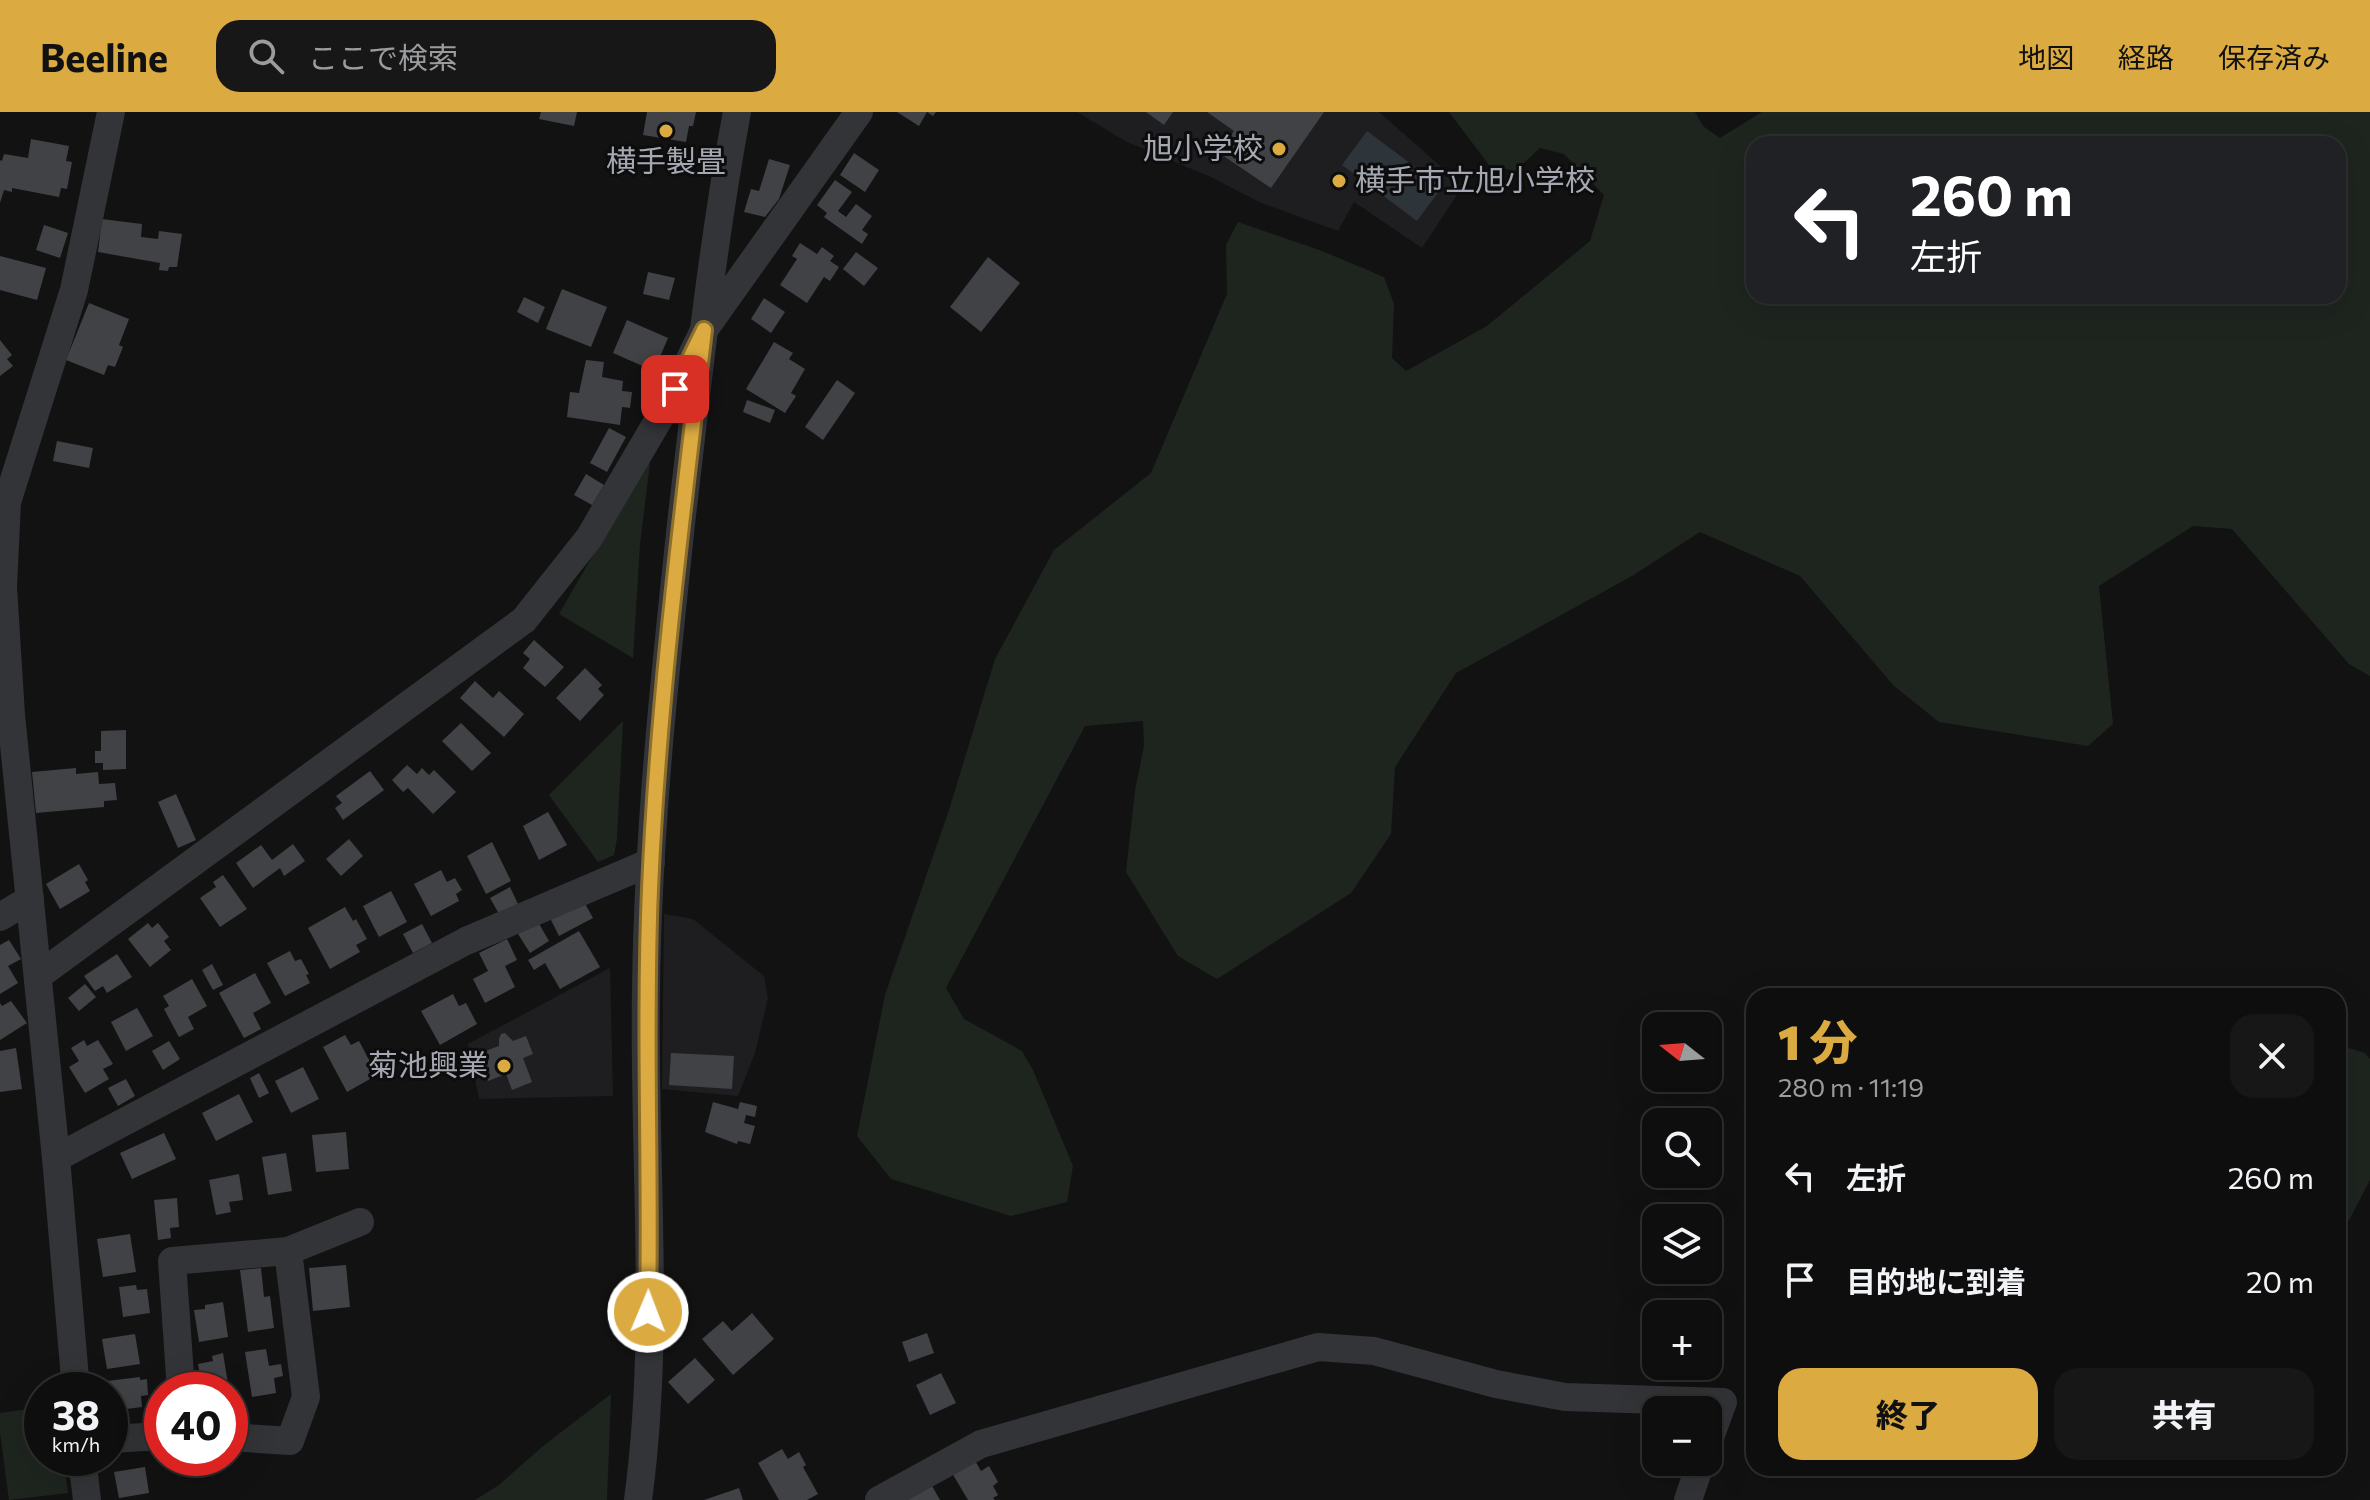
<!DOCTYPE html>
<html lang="ja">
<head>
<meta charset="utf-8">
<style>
  :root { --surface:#0e0e0e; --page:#171717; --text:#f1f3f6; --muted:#9b9c9e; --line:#2e2e2e; --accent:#dbab42 }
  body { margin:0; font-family:Commissioner,"Noto Sans JP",sans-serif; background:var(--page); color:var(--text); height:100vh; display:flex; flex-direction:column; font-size:30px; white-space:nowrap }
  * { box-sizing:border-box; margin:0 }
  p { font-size:26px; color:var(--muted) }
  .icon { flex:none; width:44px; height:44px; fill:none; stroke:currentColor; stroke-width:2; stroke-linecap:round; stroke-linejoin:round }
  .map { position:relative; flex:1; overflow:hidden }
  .panel { position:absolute; left:1746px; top:876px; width:600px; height:488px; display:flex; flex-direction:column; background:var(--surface); border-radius:24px; box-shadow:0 8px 32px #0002,0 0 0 2px var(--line) }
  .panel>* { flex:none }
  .top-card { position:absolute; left:1746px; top:24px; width:600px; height:168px; border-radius:24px; box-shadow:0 8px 32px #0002,0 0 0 2px var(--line); background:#202124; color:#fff; overflow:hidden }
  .needle { width:52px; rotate:287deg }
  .tools { position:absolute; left:1642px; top:900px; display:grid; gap:16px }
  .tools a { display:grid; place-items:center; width:80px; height:80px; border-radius:16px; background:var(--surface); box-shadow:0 8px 32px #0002,0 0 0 2px var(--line); font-size:40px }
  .speed { position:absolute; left:24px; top:1260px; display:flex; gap:16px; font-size:40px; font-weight:700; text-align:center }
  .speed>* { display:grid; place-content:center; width:104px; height:104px; border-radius:50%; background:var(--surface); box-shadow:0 8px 32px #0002,0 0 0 2px var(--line); line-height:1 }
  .speed small { font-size:20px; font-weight:400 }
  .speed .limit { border:12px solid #d22; background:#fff; color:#111 }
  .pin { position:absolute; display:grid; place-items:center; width:68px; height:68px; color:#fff; margin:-34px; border-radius:16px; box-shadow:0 4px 12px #0006 }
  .me { position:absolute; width:88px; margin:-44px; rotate:1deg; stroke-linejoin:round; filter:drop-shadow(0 0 6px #0008) }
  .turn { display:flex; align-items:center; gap:28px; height:168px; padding:0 32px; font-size:36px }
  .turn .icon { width:104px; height:104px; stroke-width:2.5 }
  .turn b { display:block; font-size:56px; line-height:68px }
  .round { display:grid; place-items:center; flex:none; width:84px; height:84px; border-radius:24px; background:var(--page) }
  .summary { display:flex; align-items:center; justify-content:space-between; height:136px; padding:0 32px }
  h1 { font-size:48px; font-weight:800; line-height:60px; color:var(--accent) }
  .cta { display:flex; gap:16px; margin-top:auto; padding:16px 32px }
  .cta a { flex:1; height:92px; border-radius:24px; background:var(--accent); color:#111; font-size:32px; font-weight:800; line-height:92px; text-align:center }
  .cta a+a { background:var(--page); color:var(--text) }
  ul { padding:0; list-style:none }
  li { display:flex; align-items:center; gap:24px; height:104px; padding:0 32px }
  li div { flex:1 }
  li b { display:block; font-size:30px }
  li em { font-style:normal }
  header { display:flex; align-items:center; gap:48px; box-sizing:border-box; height:112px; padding:0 40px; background:var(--accent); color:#111 }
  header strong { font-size:38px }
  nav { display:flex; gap:44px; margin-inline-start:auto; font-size:28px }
  .search { width:560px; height:72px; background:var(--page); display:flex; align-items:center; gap:20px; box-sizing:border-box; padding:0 28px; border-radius:24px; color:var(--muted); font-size:30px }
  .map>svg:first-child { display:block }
  .built { fill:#1e1e20 }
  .green { fill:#1e251f; fill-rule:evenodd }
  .water { fill:#2d343a }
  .building { fill:#414246 }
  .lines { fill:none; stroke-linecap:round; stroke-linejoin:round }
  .minor { stroke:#333437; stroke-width:28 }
  .route-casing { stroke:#8e6f2b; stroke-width:20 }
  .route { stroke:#dbab42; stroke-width:14 }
  .poi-dot { fill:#dbab42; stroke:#0d0d0e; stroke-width:3 }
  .labels { text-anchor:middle; stroke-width:6; stroke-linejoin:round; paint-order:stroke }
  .poi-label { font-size:30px; fill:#a5a8b2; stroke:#0d0d0e; text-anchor:end }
</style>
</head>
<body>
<header>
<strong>Beeline</strong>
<div class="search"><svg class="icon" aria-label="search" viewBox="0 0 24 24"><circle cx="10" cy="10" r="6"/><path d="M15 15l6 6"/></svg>ここで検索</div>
<nav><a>地図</a><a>経路</a><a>保存済み</a></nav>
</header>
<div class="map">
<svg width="2370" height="1388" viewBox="0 0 2370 1388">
  <rect width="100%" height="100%" fill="#121213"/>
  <g class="built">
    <polygon points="1077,0 1379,0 1463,74 1422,136 1354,90 1338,119 1259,90 1211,65 1125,29"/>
    <polygon points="664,802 693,807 764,864 768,886 755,941 738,984 662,977"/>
    <polygon points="610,856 613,984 479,987 468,932"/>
  </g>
  <g class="green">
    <path d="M1449 0H1695L1703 14 1720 26 1762 0H2370V564L2349 552 2232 417 2193 414 2099 474 2113 612 2088 634 1939 610 1894 574 1800 464 1700 420 1632 464 1456 561 1395 655 1391 722 1351 781 1217 867 1178 844 1126 760 1135 679 1144 634 1143 609 1085 614 946 876 964 907 1022 939 1033 958 1073 1054 1067 1090 1011 1104 891 1067 857 1024 885 883 949 698 995 547 1054 438 1151 361 1227 182 1226 133 1238 110 1322 139 1384 165 1394 192 1392 246 1406 259 1487 214 1590 129 1604 83 1564 42 1540 36 1515 59 1489 53ZM2338 32V184H1754V32Z"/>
    <polygon points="651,343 640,432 633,546 559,502"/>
    <polygon points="623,609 617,727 614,743 598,750 549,683"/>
    <polygon points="2345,935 2365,941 2370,947 2370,1068 2338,1129 2338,936"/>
    <polygon points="611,1282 607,1388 475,1388 499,1373 543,1334"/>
    <polygon points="42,1295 42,1346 63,1346 68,1381 9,1388 0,1321 0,1301"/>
  </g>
  <polygon class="water" points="1367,19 1442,75 1417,109 1342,53"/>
  <g class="building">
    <polygon points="541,0 577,0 574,14 539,7"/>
    <polygon points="647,0 696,0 693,14 689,14 686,30 643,23"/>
    <polygon points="897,0 936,0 933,4 927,0 919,14"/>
    <polygon points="1146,0 1173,0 1164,13"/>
    <polygon points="1207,0 1324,0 1271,76 1219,41 1234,19"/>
    <polygon points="31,27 69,34 66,49 72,50 67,77 61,76 59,85 12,76 12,80 4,78 0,91 0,48 2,49 4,42 28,46"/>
    <polygon points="854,41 879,58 865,80 840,63"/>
    <polygon points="769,47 790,53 779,87 765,105 744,100 751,77 759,79"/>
    <polygon points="835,68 852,80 838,99 846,105 856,92 872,104 862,118 868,122 862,132 824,105 827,101 817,93"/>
    <polygon points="102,107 142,112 141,125 158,127 159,119 182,122 177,155 169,155 168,159 159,158 160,151 98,140"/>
    <polygon points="44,113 68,121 60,146 36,138"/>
    <polygon points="800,131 817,142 822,135 834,144 830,149 839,155 830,169 824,165 807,191 780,173 797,147 792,144"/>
    <polygon points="856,140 878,156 864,174 843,157"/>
    <polygon points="0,144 46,156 37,188 0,178"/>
    <polygon points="988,145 1020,171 981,220 950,195"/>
    <polygon points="648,160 675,166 669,188 643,182"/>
    <polygon points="562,177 607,195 591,235 546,217"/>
    <polygon points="524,185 545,195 538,211 517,200"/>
    <polygon points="764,186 785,200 771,221 751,207"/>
    <polygon points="89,191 129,207 119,233 123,235 115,255 108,253 104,263 66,248"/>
    <polygon points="627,208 668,226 654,259 613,241"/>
    <polygon points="0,228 12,243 7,247 13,254 0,264"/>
    <polygon points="774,230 793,241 789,247 805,257 791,281 796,284 785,301 746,277"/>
    <polygon points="586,248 604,250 602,265 623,269 622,279 632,280 630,296 622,295 620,313 567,305 570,280 579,281"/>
    <polygon points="837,268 855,281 823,328 805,315"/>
    <polygon points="747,288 775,298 770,311 743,300"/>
    <polygon points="609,316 626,325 607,360 590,351"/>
    <polygon points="57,329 93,336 89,356 53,349"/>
    <polygon points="586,362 604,373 592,393 574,383"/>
    <polygon points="534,528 564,555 545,575 523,556 530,547 523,541"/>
    <polygon points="585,556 602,573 598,577 604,583 580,609 556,586"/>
    <polygon points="475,569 493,586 499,579 524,602 504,625 460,586"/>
    <polygon points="461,611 491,641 472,659 442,629"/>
    <polygon points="126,618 126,657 103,658 103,651 95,651 95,639 101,639 101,619"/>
    <polygon points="407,653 417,662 422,656 429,663 434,658 456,680 433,702 408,676 403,680 392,668"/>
    <polygon points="76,656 76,662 98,660 99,672 115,671 117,688 104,689 104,695 36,701 32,660"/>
    <polygon points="370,659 384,678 343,708 335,696 342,691 336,684"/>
    <polygon points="176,682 196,728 178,736 158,690"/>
    <polygon points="548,700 567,733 539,748 523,714"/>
    <polygon points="349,727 363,744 341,764 326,747"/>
    <polygon points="492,730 511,769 486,782 467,744"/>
    <polygon points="293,732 305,749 284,764 280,756 253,776 236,751 261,733 272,748"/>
    <polygon points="79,752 88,768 85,770 90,779 60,797 46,772"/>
    <polygon points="441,758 447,770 455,766 462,778 456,782 459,789 431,804 414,772"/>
    <polygon points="223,763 247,797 220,815 200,786 216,775 213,770"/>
    <polygon points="510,775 518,792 499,802 490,786"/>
    <polygon points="391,779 407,810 379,825 363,794"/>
    <polygon points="583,788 593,806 559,824 550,806"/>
    <polygon points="345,795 353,809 356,807 367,827 356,833 360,840 330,857 308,816"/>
    <polygon points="538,810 549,829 530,841 518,822"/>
    <polygon points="148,811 152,816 158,811 169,825 164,829 171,838 150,855 128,827"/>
    <polygon points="422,812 432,831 413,841 403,822"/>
    <polygon points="579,819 600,855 560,877 545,851 534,858 528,848"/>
    <polygon points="507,827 517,848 505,854 515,875 485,891 473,867 488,859 479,841"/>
    <polygon points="9,828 21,847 8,854 18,871 0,882 0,833"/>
    <polygon points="290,839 295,849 301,847 309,862 306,863 310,871 285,884 267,851"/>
    <polygon points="117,842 132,865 107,881 103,874 95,879 84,864"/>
    <polygon points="212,852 223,873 213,878 202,858"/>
    <polygon points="255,861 271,891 253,901 261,917 244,926 219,881"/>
    <polygon points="192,867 207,894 188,905 194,917 179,925 164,897 169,894 163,884"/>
    <polygon points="85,872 96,885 79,899 68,886"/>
    <polygon points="453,882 459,894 466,891 477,912 440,933 421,899"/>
    <polygon points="11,889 27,911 0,928 0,891 2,894"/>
    <polygon points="137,896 153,924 126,939 111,910"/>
    <polygon points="505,921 513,929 526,924 533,942 523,946 532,970 512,978 506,962 488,969 477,942 499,934 499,927 501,922"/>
    <polygon points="345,923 351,933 359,929 377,963 347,980 323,935"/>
    <polygon points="84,928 87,934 98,928 113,952 103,957 109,967 85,981 69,955 79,949 71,936"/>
    <polygon points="169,929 180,947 163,958 152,939"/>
    <polygon points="16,936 22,977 0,980 0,939"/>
    <polygon points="671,941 734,944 732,977 669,973"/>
    <polygon points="303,955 319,987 291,1001 275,969"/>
    <polygon points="259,961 269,981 259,986 250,966"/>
    <polygon points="126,967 135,984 118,994 108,976"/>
    <polygon points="239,982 253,1010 216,1029 202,1001"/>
    <polygon points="713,990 738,997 740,990 757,994 755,1005 746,1003 744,1011 755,1014 750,1032 738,1029 737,1032 705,1020"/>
    <polygon points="346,1020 349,1057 316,1060 312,1023"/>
    <polygon points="164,1021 176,1047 132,1067 120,1041"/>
    <polygon points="286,1041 292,1079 268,1083 262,1045"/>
    <polygon points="239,1062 243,1088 229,1090 231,1100 216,1103 209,1068"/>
    <polygon points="177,1086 179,1115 170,1116 171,1126 158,1128 154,1088"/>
    <polygon points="130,1122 136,1160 103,1165 97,1127"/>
    <polygon points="346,1153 350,1195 313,1199 309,1156"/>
    <polygon points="261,1156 264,1185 270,1184 274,1216 248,1220 240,1158"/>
    <polygon points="136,1173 137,1178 147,1177 150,1201 123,1205 119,1175"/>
    <polygon points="223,1190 228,1225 199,1230 194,1198 205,1197 205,1193"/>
    <polygon points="752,1201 774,1227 733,1263 702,1227 723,1209 732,1219"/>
    <polygon points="927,1221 934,1241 909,1250 902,1230"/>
    <polygon points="135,1222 140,1252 107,1257 102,1227"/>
    <polygon points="266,1237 269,1254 281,1252 283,1264 274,1266 276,1281 252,1285 245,1240"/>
    <polygon points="223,1241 229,1278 203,1278 198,1252 213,1249 212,1244"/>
    <polygon points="695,1246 715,1268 688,1292 668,1270"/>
    <polygon points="941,1261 956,1291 930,1303 916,1273"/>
    <polygon points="140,1265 140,1268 147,1267 148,1283 141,1284 142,1295 111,1299 107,1269"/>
    <polygon points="782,1337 788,1347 799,1340 806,1353 803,1355 818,1382 807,1388 779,1388 758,1351"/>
    <polygon points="974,1347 981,1359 989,1354 998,1370 993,1374 998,1383 993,1386 995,1388 968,1388 952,1361"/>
    <polygon points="145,1355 149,1381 119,1386 114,1360"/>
    <polygon points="931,1372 940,1388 903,1388"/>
    <polygon points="739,1376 743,1388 704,1388"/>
  </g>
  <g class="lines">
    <g class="minor">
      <polyline points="0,805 30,787"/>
      <polyline points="38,864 524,508 589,426 669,290 704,218 859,0"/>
      <polyline points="56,1046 466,829 651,750"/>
      <polyline points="76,1278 56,1046 11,603 3,475 7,390 74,178 111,0"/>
      <polyline points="181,1278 172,1149 288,1139 360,1110"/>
      <polyline points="230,1325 290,1329 306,1285 288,1139"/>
      <polyline points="110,1327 162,1324"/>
      <polyline points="82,1346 87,1388"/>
      <path d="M638 1388C661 1219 643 1047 646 877 648 718 665 560 682 403 698 268 712 133 737 0"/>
      <polyline points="879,1388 981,1332 1318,1235 1374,1239 1496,1272 1565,1285 1723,1290 1708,1331"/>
      <polyline points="1688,1388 1701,1350"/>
    </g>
  </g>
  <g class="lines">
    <g class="route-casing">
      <path id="route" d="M648 1200C651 1059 644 918 650 777 658 590 682 404 704 218L675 277"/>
    </g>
    <use href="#route" class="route"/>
  </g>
  <g class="poi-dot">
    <circle cx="666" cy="19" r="8"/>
    <circle cx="1279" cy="37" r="8"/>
    <circle cx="1339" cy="69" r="8"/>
    <circle cx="504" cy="954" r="8"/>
  </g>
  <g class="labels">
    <g class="poi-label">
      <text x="1263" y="47">旭小学校</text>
      <text x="666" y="60" text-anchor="middle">横手製畳</text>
      <text x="1355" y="79" text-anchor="start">横手市立旭小学校</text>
      <text x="488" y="964">菊池興業</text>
    </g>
  </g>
</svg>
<div class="tools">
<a><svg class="needle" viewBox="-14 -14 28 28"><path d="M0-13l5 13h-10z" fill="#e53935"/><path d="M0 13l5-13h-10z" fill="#9b9c9e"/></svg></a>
<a><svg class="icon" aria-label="search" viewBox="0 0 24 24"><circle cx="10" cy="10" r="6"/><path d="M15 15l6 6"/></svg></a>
<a><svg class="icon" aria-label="layers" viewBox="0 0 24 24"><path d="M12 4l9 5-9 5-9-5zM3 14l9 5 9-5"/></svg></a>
<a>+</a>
<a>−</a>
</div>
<div class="speed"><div>38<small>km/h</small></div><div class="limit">40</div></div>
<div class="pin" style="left:675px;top:277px;background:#d93025"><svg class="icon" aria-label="arrive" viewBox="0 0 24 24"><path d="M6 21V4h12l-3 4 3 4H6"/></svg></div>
<svg class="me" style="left:648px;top:1200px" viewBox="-20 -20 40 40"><circle r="17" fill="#dbab42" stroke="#fff" stroke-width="3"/><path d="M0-11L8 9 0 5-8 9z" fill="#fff"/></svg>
<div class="top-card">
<div class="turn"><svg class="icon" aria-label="left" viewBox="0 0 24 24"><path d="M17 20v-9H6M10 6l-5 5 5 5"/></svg><div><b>260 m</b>左折</div></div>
</div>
<section class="panel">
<div class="summary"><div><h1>1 分</h1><p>280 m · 11:19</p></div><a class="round"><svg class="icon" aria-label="close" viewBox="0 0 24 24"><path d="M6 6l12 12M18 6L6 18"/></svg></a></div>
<ul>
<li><svg class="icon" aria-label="left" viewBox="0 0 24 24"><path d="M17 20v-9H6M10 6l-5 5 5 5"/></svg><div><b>左折</b></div><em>260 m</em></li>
<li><svg class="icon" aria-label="arrive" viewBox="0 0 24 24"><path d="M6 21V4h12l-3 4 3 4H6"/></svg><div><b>目的地に到着</b></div><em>20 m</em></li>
</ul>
<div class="cta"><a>終了</a><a>共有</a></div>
</section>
</div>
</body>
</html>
